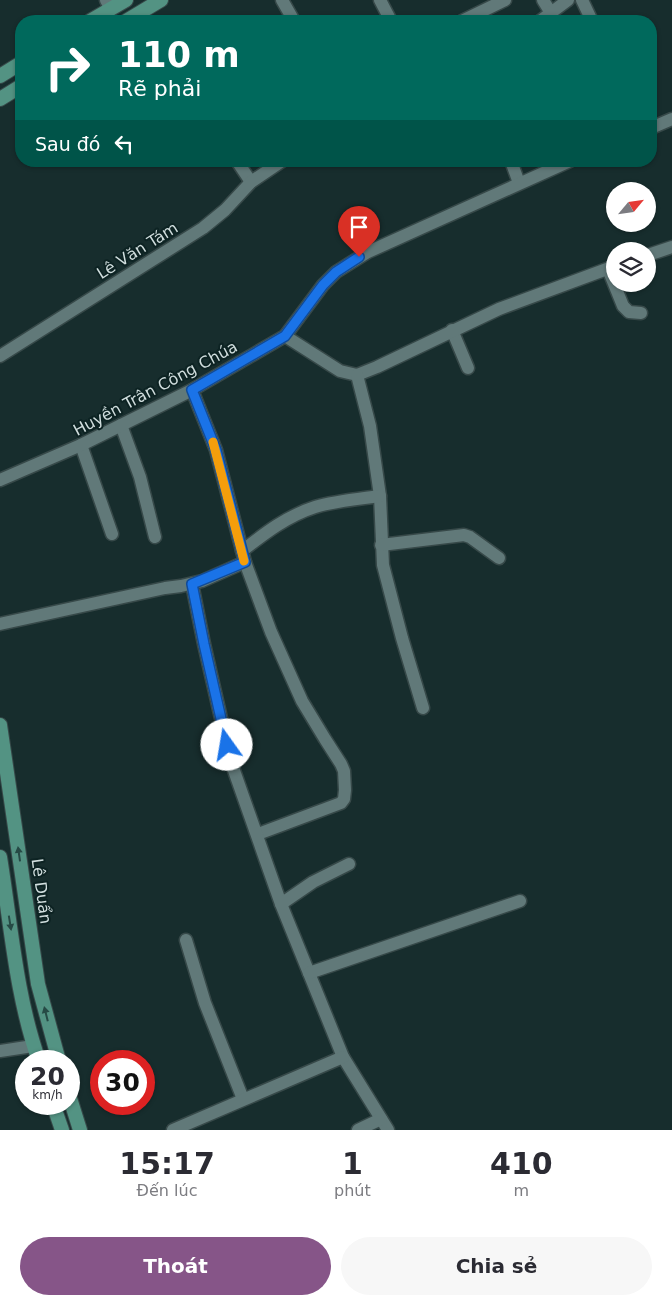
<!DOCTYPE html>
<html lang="vi">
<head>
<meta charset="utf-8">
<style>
  :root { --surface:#fff; --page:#f7f7f7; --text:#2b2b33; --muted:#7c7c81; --accent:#865588 }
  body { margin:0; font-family:"DejaVu Sans",sans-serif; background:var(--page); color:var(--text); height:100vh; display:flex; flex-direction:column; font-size:19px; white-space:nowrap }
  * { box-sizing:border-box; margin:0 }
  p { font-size:16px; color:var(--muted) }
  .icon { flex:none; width:28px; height:28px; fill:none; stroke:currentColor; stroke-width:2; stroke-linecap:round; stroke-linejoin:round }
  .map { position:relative; height:1130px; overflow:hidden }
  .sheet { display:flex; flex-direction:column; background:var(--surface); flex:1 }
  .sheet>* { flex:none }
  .guide { position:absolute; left:15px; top:15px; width:642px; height:152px; border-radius:20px; box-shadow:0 1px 4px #0004; background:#00695c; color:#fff; overflow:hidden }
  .needle { width:32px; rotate:61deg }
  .controls { position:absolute; left:606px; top:182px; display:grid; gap:10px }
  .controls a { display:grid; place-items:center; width:50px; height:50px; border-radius:50%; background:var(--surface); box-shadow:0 1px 4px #0004; font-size:25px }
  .speed { position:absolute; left:15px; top:1050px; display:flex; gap:10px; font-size:25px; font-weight:700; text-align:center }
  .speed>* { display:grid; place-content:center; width:65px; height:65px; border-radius:50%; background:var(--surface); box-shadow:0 1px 4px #0004; line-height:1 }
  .speed small { font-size:12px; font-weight:400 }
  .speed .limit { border:8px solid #d22; background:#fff; color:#111 }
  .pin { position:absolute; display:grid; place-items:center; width:42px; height:42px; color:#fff; margin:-51px -21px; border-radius:50% 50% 50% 0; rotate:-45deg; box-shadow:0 0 5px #0007 }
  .pin .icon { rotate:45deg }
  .me { position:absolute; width:55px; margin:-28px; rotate:347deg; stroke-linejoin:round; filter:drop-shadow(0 0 4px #0008) }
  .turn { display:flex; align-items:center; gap:18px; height:105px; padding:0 20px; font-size:22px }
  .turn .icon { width:65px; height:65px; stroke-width:2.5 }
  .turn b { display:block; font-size:35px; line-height:42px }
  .then { display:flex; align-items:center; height:48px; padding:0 20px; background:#0003; gap:10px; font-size:19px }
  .eta { display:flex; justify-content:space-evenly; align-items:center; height:85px; text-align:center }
  .eta b { font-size:30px; font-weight:600; line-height:35px }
  .action { display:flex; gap:10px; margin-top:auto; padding:10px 20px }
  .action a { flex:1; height:58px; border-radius:30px; background:var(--accent); color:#fff; font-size:20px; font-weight:600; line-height:58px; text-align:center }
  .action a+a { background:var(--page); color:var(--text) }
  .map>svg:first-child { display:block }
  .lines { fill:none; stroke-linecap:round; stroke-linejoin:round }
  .minor-casing { stroke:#374949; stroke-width:15 }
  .primary-casing { stroke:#374949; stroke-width:16 }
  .minor { stroke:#617979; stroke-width:12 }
  .primary { stroke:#539383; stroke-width:14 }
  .oneway { fill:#264a45 }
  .route-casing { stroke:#114b97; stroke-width:12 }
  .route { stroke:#1a73e8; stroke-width:9 }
  .slow { stroke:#f59e0b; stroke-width:9 }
  .labels { text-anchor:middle; stroke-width:4; stroke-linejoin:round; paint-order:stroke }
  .street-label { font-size:16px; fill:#d1dede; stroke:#0d2323 }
</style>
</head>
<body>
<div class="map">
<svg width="672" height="1130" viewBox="0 0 672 1130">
  <rect width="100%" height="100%" fill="#172d2d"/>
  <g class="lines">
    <g class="minor-casing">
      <g id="minor">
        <polyline points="106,0 111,9"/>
        <polyline points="282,0 294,21"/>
        <polyline points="380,0 391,21"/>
        <polyline points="543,0 551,13"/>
        <polyline points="582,0 592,21"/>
        <polyline points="462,21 505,0"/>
        <polyline points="540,21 568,0"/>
        <polyline points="651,128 672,119"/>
        <polyline points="237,161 251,182"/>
        <polyline points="511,161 519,183"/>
        <polyline points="648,255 672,247"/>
        <polyline points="608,269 623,306 629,312 641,313"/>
        <polyline points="452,330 468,368"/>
        <polyline points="285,336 340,371 357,375 377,367 499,309 615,266"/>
        <polyline points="0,356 203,228 225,210 251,182 282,161"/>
        <polyline points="357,375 370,426 380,496 383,565 402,638 423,708"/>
        <polyline points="192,390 216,450 245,562 271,632 302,701 325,739 341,764 344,771 345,790 344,799 341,803 258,834"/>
        <polyline points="121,425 140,477 155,537"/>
        <polyline points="81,445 112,534"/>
        <polyline points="0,480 81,445 192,390 285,336 323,285 336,272 368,252 570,161"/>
        <polyline points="381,545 464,535 470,537 499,558"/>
        <path d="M242 551C265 533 287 516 315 507 335 501 358 499 380 496"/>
        <polyline points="192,584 204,644 231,762 281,904 343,1057 388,1130"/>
        <polyline points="0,624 165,588 181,586 202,581 245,562"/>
        <polyline points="281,904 313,882 349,864"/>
        <polyline points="186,940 205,1003 243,1099"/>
        <polyline points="309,973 520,901"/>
        <polyline points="0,1051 33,1046"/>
        <polyline points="173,1130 343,1057"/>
        <polyline points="358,1130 381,1119"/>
      </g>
    </g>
    <g class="primary-casing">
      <g id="primary">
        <polyline points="90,21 126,0"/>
        <polyline points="126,21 161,0"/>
        <polyline points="0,76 21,63"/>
        <polyline points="0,99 21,86"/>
        <polyline points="0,725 38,984 59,1061"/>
        <path d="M0 857C11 925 16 996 39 1061"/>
        <polyline points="69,1095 80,1130"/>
        <polyline points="53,1104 62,1130"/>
      </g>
    </g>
    <use href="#minor" class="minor"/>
    <use href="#primary" class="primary"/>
  </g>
  <defs><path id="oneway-solid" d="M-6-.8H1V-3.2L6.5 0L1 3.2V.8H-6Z" transform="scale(1.25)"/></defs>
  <g class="oneway">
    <use href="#oneway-solid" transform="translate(19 854) rotate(-98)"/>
    <use href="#oneway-solid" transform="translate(10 923) rotate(81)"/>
    <use href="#oneway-solid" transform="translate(46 1014) rotate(-104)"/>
  </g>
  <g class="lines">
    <g class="route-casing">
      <polyline id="route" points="227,745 204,644 192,584 245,562 216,450 192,390 285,336 323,285 336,272 359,257"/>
    </g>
    <use href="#route" class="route"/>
    <polyline class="slow" points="213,442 244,561"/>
  </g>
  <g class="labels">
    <g class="street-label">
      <text transform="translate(137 250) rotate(-32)" y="6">Lê Văn Tám</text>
      <text transform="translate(155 388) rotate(-28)" y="6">Huyền Trân Công Chúa</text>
      <text transform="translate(42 891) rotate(82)" y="6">Lê Duẩn</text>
    </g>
  </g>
</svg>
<div class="controls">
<a><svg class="needle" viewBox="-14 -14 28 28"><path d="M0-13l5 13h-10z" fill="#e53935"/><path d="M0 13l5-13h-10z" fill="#7c7c81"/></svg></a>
<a><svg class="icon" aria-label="layers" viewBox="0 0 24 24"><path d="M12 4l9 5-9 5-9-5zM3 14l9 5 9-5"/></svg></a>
</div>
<div class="speed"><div>20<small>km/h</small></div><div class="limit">30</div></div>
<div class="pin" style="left:359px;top:257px;background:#d93025"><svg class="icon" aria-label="arrive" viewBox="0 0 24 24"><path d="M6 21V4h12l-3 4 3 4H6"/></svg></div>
<svg class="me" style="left:227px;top:745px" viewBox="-20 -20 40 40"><circle r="19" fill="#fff"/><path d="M0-13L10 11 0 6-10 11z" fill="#1a73e8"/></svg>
<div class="guide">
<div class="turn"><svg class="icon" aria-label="right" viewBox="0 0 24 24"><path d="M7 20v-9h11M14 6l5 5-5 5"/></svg><div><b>110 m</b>Rẽ phải</div></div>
<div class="then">Sau đó<svg class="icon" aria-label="left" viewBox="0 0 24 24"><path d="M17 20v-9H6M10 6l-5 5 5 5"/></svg></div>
</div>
</div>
<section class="sheet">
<div class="eta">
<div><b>15:17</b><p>Đến lúc</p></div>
<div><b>1</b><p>phút</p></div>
<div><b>410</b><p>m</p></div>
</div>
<div class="action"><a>Thoát</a><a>Chia sẻ</a></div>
</section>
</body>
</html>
